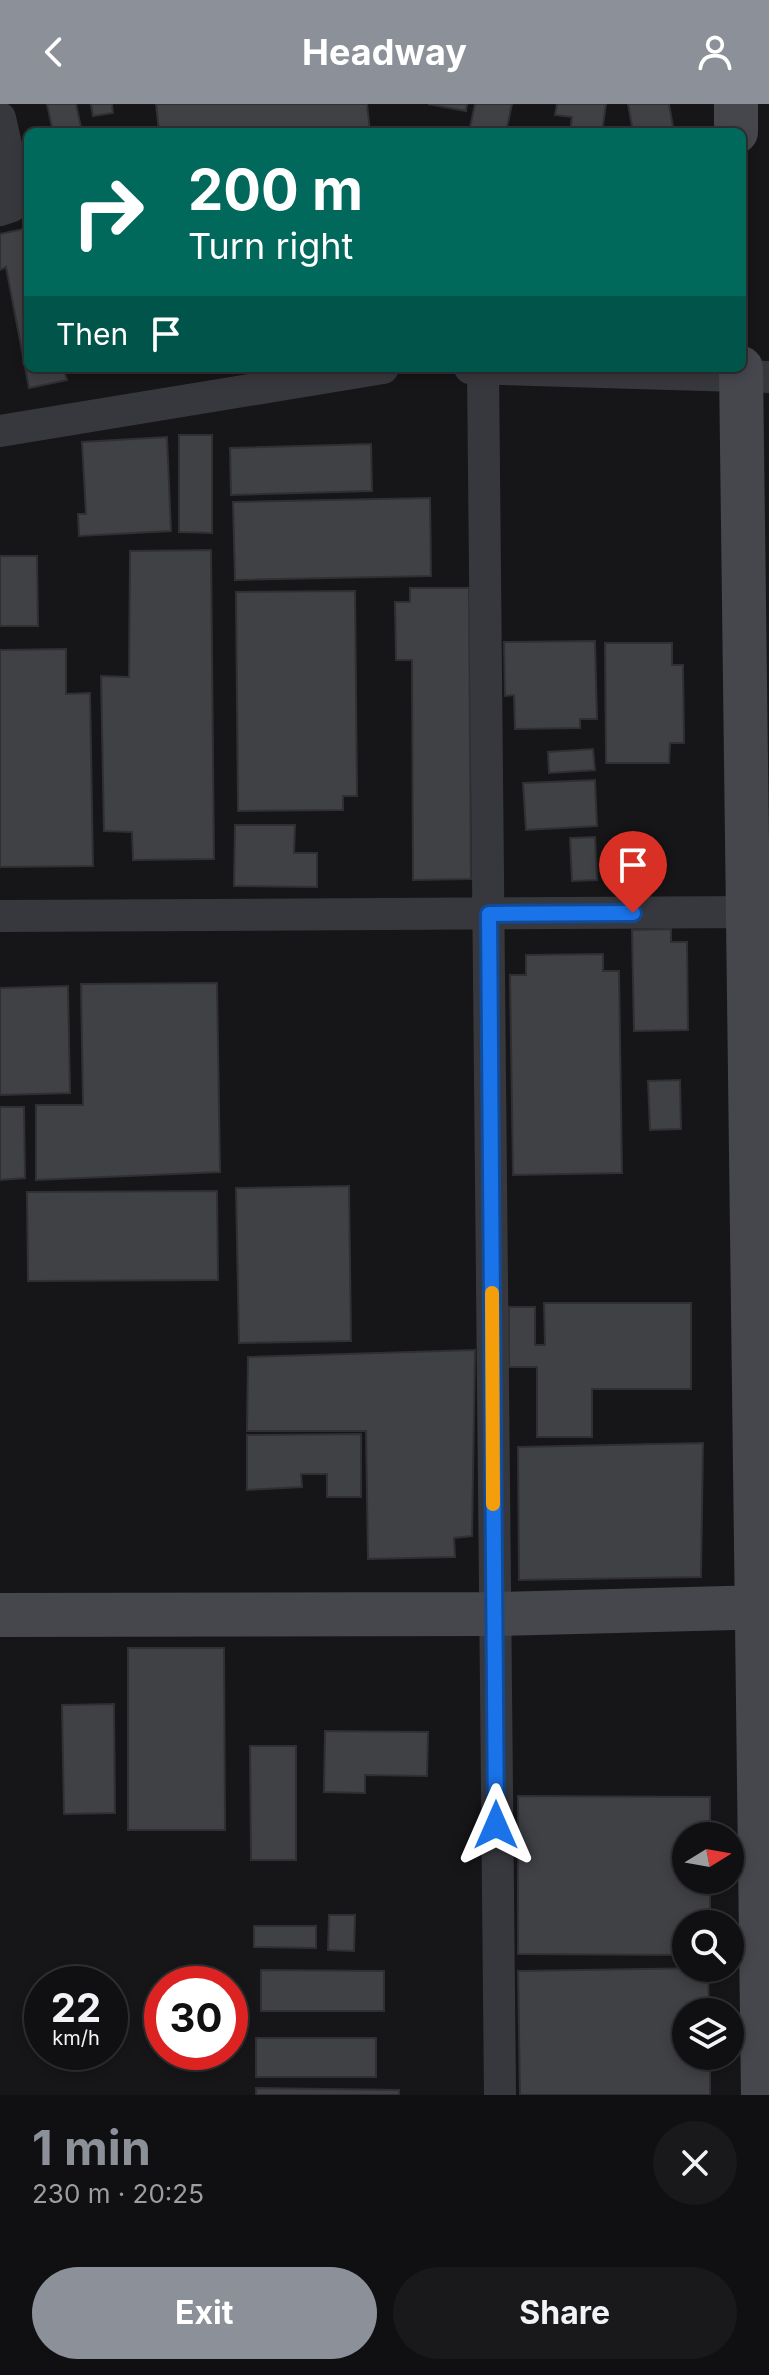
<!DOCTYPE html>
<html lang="en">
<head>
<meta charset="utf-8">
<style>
  :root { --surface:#101012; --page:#19191b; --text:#f1f3f6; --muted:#9c9d9f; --line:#303032; --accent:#8c9099 }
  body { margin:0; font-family:Inter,sans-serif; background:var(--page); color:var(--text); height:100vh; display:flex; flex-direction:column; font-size:30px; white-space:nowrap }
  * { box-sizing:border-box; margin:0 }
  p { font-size:26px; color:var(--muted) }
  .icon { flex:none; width:44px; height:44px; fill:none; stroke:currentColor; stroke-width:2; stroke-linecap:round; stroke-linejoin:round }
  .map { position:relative; height:1991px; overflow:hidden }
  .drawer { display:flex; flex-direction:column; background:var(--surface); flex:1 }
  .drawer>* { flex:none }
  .top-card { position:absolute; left:24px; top:24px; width:722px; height:244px; border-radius:12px; box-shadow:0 4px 12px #0003,0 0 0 2px var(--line); background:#00695c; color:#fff; overflow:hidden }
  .needle { width:52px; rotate:79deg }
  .fabs { position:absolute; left:672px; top:1718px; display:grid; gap:16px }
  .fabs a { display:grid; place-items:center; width:72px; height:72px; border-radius:50%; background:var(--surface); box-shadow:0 4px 12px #0003,0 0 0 2px var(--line); font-size:40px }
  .speed { position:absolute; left:24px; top:1862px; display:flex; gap:16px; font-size:40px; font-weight:700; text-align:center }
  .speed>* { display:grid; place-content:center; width:104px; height:104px; border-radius:50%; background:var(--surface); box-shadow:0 4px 12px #0003,0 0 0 2px var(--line); line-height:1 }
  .speed small { font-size:20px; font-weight:400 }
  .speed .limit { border:12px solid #d22; background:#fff; color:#111 }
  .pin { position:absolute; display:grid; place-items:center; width:68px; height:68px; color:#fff; margin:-82px -34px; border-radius:50% 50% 50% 0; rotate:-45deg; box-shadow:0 0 8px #0007 }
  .pin .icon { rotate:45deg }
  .me { position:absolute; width:88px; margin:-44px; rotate:0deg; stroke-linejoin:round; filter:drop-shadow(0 0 6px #0008) }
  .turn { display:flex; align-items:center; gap:28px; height:168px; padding:0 32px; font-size:36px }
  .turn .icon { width:104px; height:104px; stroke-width:2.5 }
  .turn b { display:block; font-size:56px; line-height:68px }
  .then { display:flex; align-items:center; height:76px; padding:0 32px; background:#0003; gap:16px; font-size:30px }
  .round { display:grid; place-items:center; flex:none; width:84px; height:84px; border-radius:42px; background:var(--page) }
  .headline { display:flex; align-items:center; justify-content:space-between; height:136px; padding:0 32px }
  h1 { font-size:48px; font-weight:700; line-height:60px; color:var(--accent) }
  .primary-button { display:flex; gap:16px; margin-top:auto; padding:16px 32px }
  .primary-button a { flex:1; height:92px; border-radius:48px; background:var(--accent); color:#fff; font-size:32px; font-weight:700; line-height:92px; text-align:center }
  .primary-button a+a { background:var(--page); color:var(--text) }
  header { display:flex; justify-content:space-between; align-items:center; height:104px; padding:0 32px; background:var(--accent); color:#fff; font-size:36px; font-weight:700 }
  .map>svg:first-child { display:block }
  .building { fill:#404145; stroke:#303034; stroke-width:2 }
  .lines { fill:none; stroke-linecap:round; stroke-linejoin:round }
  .street { stroke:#37383d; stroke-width:32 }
  .secondary { stroke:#45474d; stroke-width:44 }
  .route-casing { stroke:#114b97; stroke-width:20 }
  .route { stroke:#1a73e8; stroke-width:14 }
  .slow { stroke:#f59e0b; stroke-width:14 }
</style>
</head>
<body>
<header><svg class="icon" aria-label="back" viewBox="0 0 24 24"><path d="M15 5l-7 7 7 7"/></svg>Headway<svg class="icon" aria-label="person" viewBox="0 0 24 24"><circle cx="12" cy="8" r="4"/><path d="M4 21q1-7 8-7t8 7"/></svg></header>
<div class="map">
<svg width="769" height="1991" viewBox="0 0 769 1991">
  <rect width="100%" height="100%" fill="#161618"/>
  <g class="building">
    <polygon points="47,0 76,0 82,28 53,28"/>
    <polygon points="91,0 112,0 113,9 93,12"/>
    <polygon points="156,0 367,0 370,28 159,28"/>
    <polygon points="428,0 467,0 466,7"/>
    <polygon points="475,0 512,0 506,28 469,28"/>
    <polygon points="557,0 606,0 602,28 570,28 572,13 555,11"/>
    <polygon points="628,0 669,0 674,28 633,28"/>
    <polygon points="28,124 28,264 63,264 67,276 29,284 6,163 0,166 0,130"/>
    <polygon points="179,331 212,331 212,429 179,428"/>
    <polygon points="167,333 171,427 79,432 78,410 86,410 82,338"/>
    <polygon points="371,340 372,387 231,391 230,344"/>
    <polygon points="430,394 431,472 235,476 233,398"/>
    <polygon points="211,446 214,755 133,756 132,728 104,727 101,572 129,573 130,447"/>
    <polygon points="0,452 37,452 38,522 0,522"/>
    <polygon points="410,484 469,484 471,775 413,776 412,556 396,556 395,498 410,498"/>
    <polygon points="355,487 357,692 343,692 343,706 238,707 236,488"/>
    <polygon points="595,537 597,615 580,615 580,624 515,625 514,591 505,592 504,538"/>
    <polygon points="605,539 672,539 672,561 683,561 684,639 670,639 669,659 606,659"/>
    <polygon points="66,545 66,590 90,589 93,762 0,763 0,546"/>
    <polygon points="593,645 595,666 549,669 548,648"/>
    <polygon points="595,676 597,722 526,726 523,679"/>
    <polygon points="235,721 295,721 294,749 317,749 317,783 234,782"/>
    <polygon points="595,733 597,776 572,777 570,734"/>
    <polygon points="671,825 671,838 687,838 688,926 634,927 632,826"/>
    <polygon points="603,850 603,867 619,867 622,1069 513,1071 510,871 526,871 526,851"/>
    <polygon points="217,879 220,1068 36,1076 36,1001 83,1001 81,880"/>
    <polygon points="68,882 70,989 0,991 0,884"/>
    <polygon points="680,976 681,1025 650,1026 648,977"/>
    <polygon points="0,1003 24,1003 25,1074 0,1076"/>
    <polygon points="349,1082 351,1237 239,1239 236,1084"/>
    <polygon points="217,1087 218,1176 28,1177 27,1088"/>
    <polygon points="544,1199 691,1199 691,1285 592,1285 592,1333 537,1333 537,1263 509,1263 509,1203 535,1203 535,1241 545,1241"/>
    <polygon points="475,1246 472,1432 454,1434 455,1453 368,1455 366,1327 247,1327 248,1253"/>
    <polygon points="361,1330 361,1393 327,1393 327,1370 301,1370 302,1383 247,1386 247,1331"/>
    <polygon points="703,1339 701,1473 519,1476 518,1343"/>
    <polygon points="128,1544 224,1544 225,1726 128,1726"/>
    <polygon points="114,1600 115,1709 64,1710 62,1601"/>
    <polygon points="325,1627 428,1628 427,1672 365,1671 365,1689 324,1688"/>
    <polygon points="250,1642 296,1642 296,1756 251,1756"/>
    <polygon points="518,1692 710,1693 710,1732 686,1732 686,1776 710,1776 710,1820 686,1820 686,1851 518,1850"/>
    <polygon points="329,1811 355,1811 354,1847 328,1846"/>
    <polygon points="254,1822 316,1822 316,1844 254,1843"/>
    <polygon points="708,1864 709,1908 686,1908 686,1952 710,1952 710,1991 520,1991 518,1867"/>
    <polygon points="261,1866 384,1867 384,1907 261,1907"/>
    <rect x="256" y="1934" width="120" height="39"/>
    <polygon points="256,1984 399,1986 399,1991 256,1991"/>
  </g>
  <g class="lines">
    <g class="street">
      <polyline points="0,14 17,91 12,102 0,106"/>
      <polyline points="470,264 769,273"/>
      <polyline points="483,265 500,1991"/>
      <polyline points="0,327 383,264"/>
      <polyline points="0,812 769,808"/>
    </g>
    <g class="secondary">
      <polyline points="736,0 736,28"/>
      <polyline points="741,264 763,1991"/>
      <polyline points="0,1511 494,1510 769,1503"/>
    </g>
  </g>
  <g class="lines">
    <g class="route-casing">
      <polyline id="route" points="496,1721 489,810 633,809"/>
    </g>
    <use href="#route" class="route"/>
    <polyline class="slow" points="492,1189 493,1400"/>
  </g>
</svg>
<div class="fabs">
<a><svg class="needle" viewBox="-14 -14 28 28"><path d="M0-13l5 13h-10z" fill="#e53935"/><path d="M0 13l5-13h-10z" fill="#9c9d9f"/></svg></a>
<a><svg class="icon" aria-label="search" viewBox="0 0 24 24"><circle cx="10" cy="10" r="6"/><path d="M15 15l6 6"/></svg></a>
<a><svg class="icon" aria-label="layers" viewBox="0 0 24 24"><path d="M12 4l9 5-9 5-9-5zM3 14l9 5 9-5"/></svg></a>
</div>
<div class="speed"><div>22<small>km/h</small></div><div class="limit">30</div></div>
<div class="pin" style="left:633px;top:809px;background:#d93025"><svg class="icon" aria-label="arrive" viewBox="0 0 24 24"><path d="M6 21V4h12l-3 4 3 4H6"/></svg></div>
<svg class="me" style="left:496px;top:1721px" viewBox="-20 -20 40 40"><path d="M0-17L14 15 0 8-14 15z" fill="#1a73e8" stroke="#fff" stroke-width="4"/></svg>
<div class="top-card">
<div class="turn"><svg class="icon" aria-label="right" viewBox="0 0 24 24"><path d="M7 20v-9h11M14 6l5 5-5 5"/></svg><div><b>200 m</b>Turn right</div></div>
<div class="then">Then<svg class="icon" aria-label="arrive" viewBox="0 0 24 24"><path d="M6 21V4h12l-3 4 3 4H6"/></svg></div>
</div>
</div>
<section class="drawer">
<div class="headline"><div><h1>1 min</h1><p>230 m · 20:25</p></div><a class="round"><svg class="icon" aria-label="close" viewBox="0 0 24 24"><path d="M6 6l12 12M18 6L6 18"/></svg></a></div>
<div class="primary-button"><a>Exit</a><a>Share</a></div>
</section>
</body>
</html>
